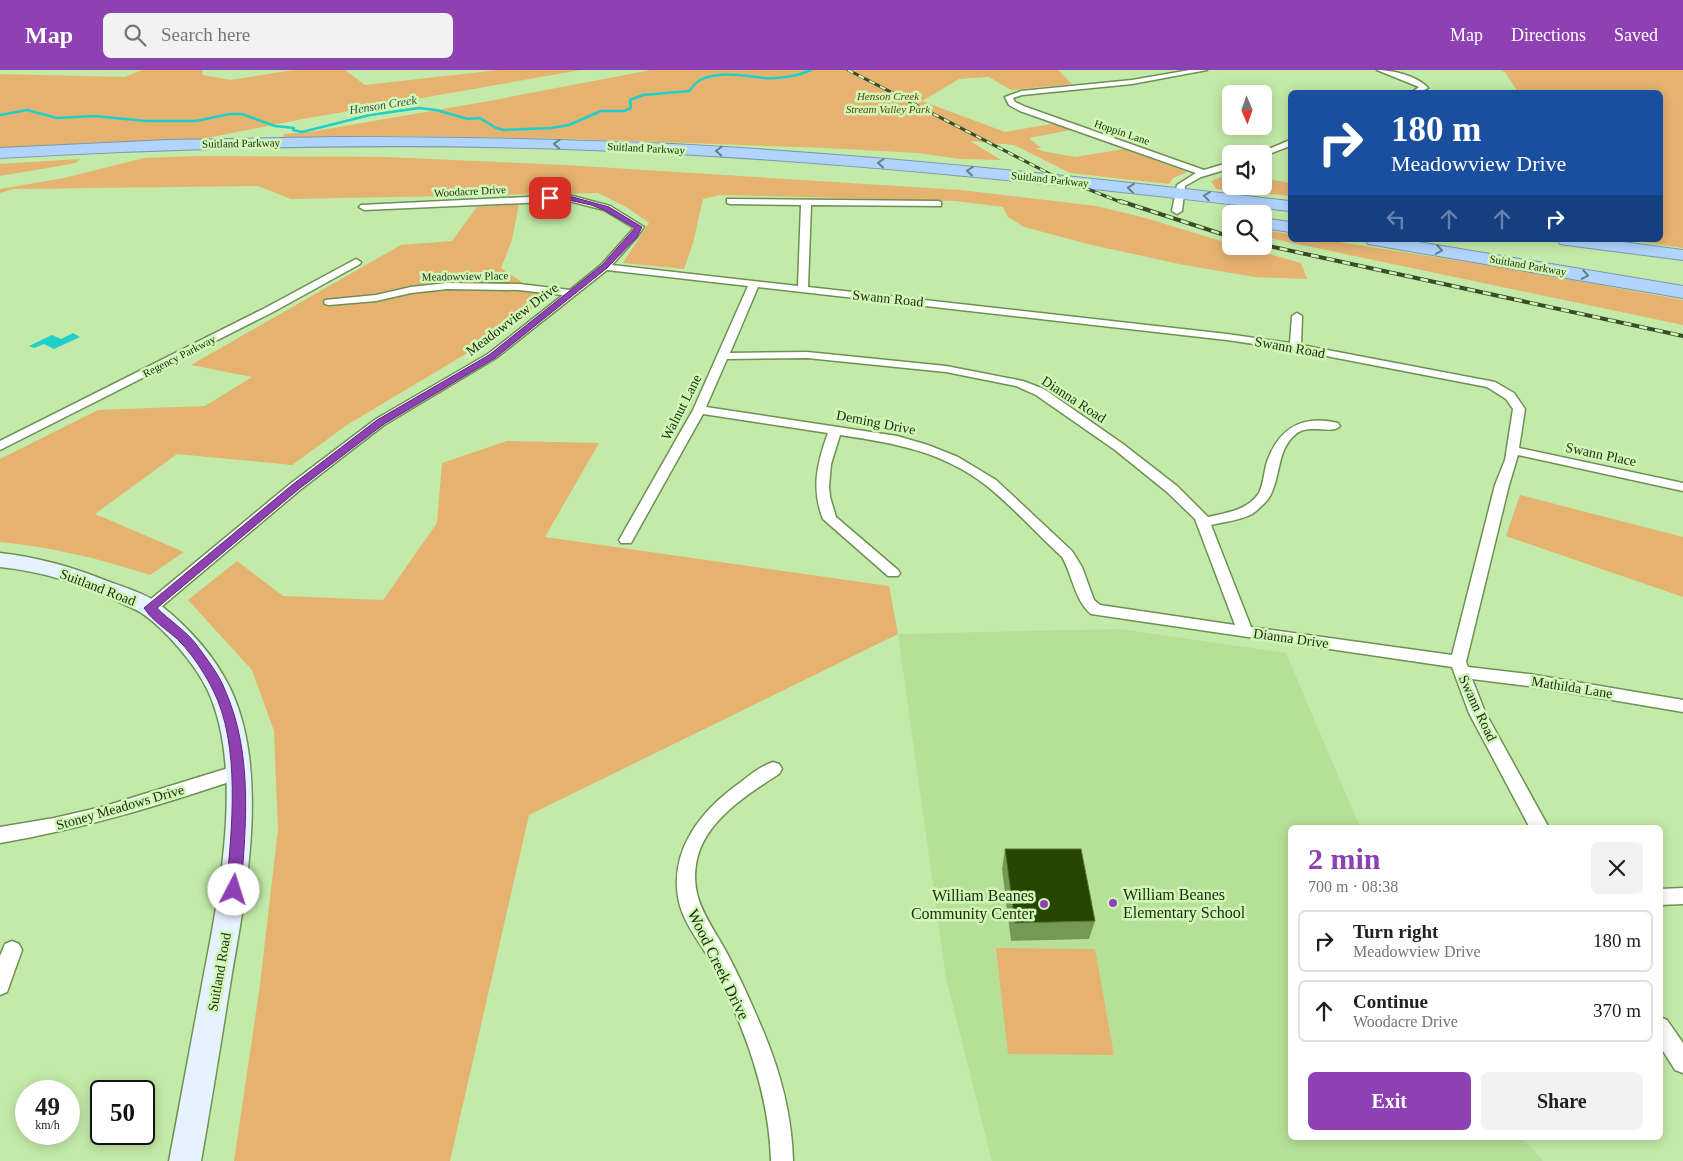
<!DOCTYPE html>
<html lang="en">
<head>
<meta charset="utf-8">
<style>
  :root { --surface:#fff; --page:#f2f2f2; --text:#202124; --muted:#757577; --line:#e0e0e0; --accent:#8d41b2 }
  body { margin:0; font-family:"Times New Roman",serif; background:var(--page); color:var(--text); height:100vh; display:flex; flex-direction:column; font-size:19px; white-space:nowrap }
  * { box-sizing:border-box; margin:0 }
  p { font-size:16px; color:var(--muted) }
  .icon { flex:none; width:28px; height:28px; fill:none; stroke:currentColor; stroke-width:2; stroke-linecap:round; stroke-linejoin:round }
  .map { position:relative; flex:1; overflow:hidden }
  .sheet { position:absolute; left:1288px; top:755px; width:375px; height:315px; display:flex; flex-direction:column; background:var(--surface); border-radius:8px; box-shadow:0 2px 12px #0003 }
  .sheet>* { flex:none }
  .banner { position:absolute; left:1288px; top:20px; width:375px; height:152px; border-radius:8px; box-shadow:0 2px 12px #0003; background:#1a4fa0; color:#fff; overflow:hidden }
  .needle { width:32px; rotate:178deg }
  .buttons { position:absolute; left:1222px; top:15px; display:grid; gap:10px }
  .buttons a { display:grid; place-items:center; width:50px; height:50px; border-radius:8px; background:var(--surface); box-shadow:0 2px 12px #0003; font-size:25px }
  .speed { position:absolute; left:15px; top:1010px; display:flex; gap:10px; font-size:25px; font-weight:700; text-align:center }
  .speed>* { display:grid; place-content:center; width:65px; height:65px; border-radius:50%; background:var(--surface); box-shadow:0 2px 12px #0003; line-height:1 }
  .speed small { font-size:12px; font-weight:400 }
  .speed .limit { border:2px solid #111; border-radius:8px; background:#fff; color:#111 }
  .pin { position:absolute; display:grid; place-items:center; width:42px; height:42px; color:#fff; margin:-21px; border-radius:10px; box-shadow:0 2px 8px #0006 }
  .me { position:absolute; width:55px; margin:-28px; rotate:5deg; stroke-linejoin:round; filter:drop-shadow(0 0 4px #0008) }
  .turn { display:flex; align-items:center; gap:18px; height:105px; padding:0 20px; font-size:22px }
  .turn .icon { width:65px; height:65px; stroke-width:2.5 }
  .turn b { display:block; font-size:35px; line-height:42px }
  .lanes { display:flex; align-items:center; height:48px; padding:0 20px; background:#0003; justify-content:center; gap:25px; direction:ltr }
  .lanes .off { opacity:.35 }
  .round { display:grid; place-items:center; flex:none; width:52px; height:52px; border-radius:8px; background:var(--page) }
  .overview { display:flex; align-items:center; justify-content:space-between; height:85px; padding:0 20px }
  h1 { font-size:30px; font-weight:700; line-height:38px; color:var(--accent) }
  .primary-button { display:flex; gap:10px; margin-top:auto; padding:10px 20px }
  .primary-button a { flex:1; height:58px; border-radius:8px; background:var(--accent); color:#fff; font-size:20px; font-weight:700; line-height:58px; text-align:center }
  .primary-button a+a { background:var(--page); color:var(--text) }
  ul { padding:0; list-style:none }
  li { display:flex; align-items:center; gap:15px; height:62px; margin:0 10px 8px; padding:0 10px; border:2px solid var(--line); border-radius:8px }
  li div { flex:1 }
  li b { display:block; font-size:19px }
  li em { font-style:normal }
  header { display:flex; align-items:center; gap:30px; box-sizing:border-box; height:70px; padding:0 25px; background:var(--accent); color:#fff }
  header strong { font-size:24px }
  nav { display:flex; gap:28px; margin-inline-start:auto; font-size:18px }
  .search { width:350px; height:45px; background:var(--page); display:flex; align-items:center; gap:12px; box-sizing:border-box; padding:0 18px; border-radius:8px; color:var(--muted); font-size:19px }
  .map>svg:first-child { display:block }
  .built { fill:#b6e098 }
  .green { fill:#e5b270 }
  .water { fill:#20ceca }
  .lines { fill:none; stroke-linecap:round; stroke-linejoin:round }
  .stream { stroke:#20ceca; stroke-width:2.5 }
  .street-casing { stroke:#6d9053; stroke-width:3 }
  .secondary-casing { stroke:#6d9053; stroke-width:3 }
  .highway-casing { stroke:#7c98ab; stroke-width:2 }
  .street { fill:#fff; fill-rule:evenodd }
  .secondary { fill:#e7f2ff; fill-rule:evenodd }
  .highway { fill:#b0d4fe; fill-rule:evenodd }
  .rail-far1-casing { stroke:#384b2a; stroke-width:3 }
  .rail-casing { stroke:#384b2a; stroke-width:4 }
  .rail-far1 { stroke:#d0f7b5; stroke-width:2; stroke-dasharray:6; stroke-linecap:butt }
  .rail { stroke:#d0f7b5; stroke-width:2.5; stroke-dasharray:8; stroke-linecap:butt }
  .wall { fill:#749856 }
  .building { fill:#264503; stroke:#557634 }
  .oneway { stroke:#667f87 }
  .route { fill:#8d41b2; stroke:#5c2a74 }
  .poi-dot { fill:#8d41b2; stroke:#d0f7b5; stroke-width:2 }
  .labels { text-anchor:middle; stroke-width:5; stroke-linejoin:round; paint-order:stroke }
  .far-park-label { font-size:11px; font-style:italic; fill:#624112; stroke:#d0f7b5 }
  .far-street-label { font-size:11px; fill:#1c2a10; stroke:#d0f7b5 }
  .far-water-label { font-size:12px; font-style:italic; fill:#335352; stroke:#d0f7b5 }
  .street-label { font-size:14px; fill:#1c2a10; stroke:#d0f7b5 }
  .near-poi-label { font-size:16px; fill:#1c2a10; stroke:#d0f7b5; text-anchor:start }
  .near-street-label { font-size:16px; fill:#1c2a10; stroke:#d0f7b5 }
</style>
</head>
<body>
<header>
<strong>Map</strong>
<div class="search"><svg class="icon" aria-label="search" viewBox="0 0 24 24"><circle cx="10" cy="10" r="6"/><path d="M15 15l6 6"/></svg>Search here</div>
<nav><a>Map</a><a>Directions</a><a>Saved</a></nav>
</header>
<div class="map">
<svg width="1683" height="1091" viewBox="0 0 1683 1091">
  <rect width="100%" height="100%" fill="#c3eaa8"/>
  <polygon class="built" points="1120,559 1286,583 1360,757 1290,758 1290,1068 1523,1068 1543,1091 992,1091 946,908 898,564"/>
  <g class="green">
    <polygon points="142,0 202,0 203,5 230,10 294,0 345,0 365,15 498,0 581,0 303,49 202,69 0,78 0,4 125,7"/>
    <polygon points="651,0 1058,0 1072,14 1011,20 989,7 959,9 922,31 1005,62 1057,53 1076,59 1029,68 1041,78 1036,78 1042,81 1075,87 1124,79 1187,102 1173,108 1169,114 1070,103 1014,75 970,71 1001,90 960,89 918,83 825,78 574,69 414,66 282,68 284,64 310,62 489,31"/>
    <polygon points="1500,0 1683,0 1683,178 1629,170 1660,170 1660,22 1518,22 1505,2"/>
    <polygon points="198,86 386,87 566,95 960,120 1096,136 1142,147 1231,174 1231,176 1240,176 1301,193 1307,209 1255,207 1184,195 1092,175 1024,157 1008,147 1003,137 955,131 720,125 703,129 693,173 684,199 623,193 649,153 628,138 598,123 291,129 258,116 13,119 0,123 0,119 64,108 144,88"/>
    <polygon points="80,89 76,93 0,106 0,94"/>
    <polygon points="1231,103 1231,116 1264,116 1264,108 1290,113 1290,126 1216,119 1211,111"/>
    <path d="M519 134 512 170 501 198 547 229 469 282 347 355 292 395 177 384 95 444 184 482 150 505C100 489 53 477 0 472V389L98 340 205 336 252 307 191 295 401 175 452 171 477 137Z"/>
    <polygon points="1264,160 1290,164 1290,170 1326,170 1512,199 1683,230 1683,255 1264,167"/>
    <polygon points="507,371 599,373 545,467 889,516 898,564 529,745 450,1091 234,1091 260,915 278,759 274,661 252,600 188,530 237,491 283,526 383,530 437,453 442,393"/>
    <polygon points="1520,425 1683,467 1683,527 1506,466"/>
    <polygon points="996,878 1095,879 1114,985 1008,984"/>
  </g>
  <polygon class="water" points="73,263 80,267 54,279 44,274 34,278 29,276 52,265 61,269"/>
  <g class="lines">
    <path class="stream" d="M0 45 27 40 57 48 94 46 146 51H196L230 44H242L275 56 294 58 293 60 302 62 370 45 419 38 436 40 468 49 480 48 496 58 504 60 551 58 569 55 601 41H624L631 38 630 30 643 25 689 21C692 18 696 12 700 10 720 0 745 6 765 8 779 9 798 6 811 0"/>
    <g class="street-casing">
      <g id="street">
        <polygon points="1190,0 1207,0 1132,14 1022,25 1013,28 1015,32 1026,37 1204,100 1231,92 1231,98 1201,107 1185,116 1182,141 1177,144 1172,141 1177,115 1196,103 1020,41 1009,35 1005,27 1021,21 1132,10"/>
        <path d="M1377 0C1392 0 1418 6 1428 18L1420 22H1412L1419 17Z"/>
        <polygon points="1290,70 1290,76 1264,86 1264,84 1257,84"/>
        <path d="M569 125 610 136 644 157 637 167 612 195 798 216 801 135 730 134 727 133V129L938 131 941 132V136L811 135 808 217 1227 264 1290 273 1292 246 1297 243 1302 246 1301 275 1495 312 1514 323 1525 339 1519 378 1683 413V421L1518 385 1509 415 1466 592 1468 597 1529 604 1683 630V642L1529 616 1472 609 1485 642 1549 758H1530L1469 643 1452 597 1091 544C1074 529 1073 506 1062 487 1037 464 1013 437 987 416 942 381 894 373 840 365L831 394 829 416 830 427 836 447 898 500 900 503 898 506H888L823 449C811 419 817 393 828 363L703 344 631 473H621L619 470 693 340 748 216 607 200 496 288 384 355 300 420 155 542 150 543 145 542 143 538 145 534 290 414 376 349 488 284 563 225 519 220 447 219 411 223 376 231 329 235 325 234 324 232 325 230 376 225 411 217 447 213 519 214 570 220 601 195 634 158 604 140 569 131 364 140 359 137 361 135ZM758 217 1227 270 1295 280 1487 317 1506 329 1513 339 1505 390 1495 415 1452 585 1251 557 1211 455C1223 452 1242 450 1252 444 1258 440 1269 430 1271 424 1281 404 1277 379 1296 364 1309 353 1332 365 1340 356L1338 353C1304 345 1281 356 1268 389 1264 399 1264 413 1259 423 1248 440 1226 443 1208 447L1177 416 1123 374 1044 319 1023 311 946 296 807 282 730 283ZM807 288 946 302 1016 316 1036 325 1115 380 1167 422 1195 449 1235 555 1100 535 1094 530 1082 497 1072 481 996 410 958 387 928 375 897 366 706 337 727 289Z"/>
        <polygon points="356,189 361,192 360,194 273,242 0,380 0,371 265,238"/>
        <path d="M773 692 779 694 782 699 779 704C748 724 706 750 697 789 688 831 712 853 729 887 742 912 753 937 764 963 781 1004 792 1046 793 1091H771C769 1022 745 960 715 899 704 877 685 857 679 832 668 781 701 740 741 712 751 704 761 696 773 692Z"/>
        <path d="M238 695 244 697 247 702 244 707C164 734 83 759 0 773V757L54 748 102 737Z"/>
        <polygon points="1683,818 1683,834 1660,835 1660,819"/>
        <polygon points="12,871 19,874 22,880 7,922 0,925 0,886 5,874"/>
        <polygon points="1660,947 1667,950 1683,973 1683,1003 1675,1000 1660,976"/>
      </g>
    </g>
    <g class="secondary-casing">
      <path id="secondary" d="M0 483C36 487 73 497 107 511 123 517 145 523 159 534 187 556 214 585 230 618 269 699 247 818 232 903 222 966 212 1028 201 1091H169C180 1034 190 977 201 920 217 834 246 704 208 621 196 595 166 560 143 544 136 539 127 536 119 532 82 514 41 501 0 497Z"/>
    </g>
    <g class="highway-casing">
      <g id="highway">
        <path d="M338 67C450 67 561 69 673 74 880 85 1085 107 1290 131V141C1058 114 825 89 591 80 394 72 197 77 0 88V78L169 70Z"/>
        <polygon points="1264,148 1290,152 1290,162 1264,158"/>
        <polygon points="1365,170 1406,170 1683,216 1683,228 1374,175 1368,174"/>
        <polygon points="1557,170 1608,170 1683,180 1683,190 1566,175 1560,174"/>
      </g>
    </g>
    <use href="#street" class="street"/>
    <use href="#secondary" class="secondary"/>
    <use href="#highway" class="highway"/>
    <g class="rail-far1-casing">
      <polyline id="rail-far1" points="848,0 1052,105 1123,133"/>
    </g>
    <g class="rail-casing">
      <g id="rail">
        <polyline points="1120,131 1231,167"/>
        <polyline points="1264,175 1683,266"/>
      </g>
    </g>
    <use href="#rail-far1" class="rail-far1"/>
    <use href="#rail" class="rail"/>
  </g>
  <polygon class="wall" points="1005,779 1095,851 1089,869 1011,871 1002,799"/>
  <polygon class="building" points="1005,779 1081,779 1095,851 1015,853"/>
  <defs><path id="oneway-chevron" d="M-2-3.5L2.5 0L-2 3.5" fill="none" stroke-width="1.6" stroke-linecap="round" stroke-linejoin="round" transform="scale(1.25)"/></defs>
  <g class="oneway">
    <use href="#oneway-chevron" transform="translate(557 74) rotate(-178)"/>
    <use href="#oneway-chevron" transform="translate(719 81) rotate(-177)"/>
    <use href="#oneway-chevron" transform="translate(881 93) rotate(-175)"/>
    <use href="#oneway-chevron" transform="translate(970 101) rotate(-175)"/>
    <use href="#oneway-chevron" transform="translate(1131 118) rotate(-174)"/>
    <use href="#oneway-chevron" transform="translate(1207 126) rotate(-173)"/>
    <use href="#oneway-chevron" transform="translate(1439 180) rotate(9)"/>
    <use href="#oneway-chevron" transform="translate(1585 205) rotate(10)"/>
  </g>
  <path class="route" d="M569 126 609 137 642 157 637 167 607 198 495 288 384 354 299 419 157 538C169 550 186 561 196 574 206 588 219 604 225 620 253 683 246 754 241 820L239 825 234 827 228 825 226 820C232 760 241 675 213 620 206 606 197 592 188 581 176 564 155 555 144 538L292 415 377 350 489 285 602 195 635 158 604 140 591 135 569 130H550L546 128 550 126Z"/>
  <g class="poi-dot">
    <circle cx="1113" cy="833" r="5"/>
    <circle cx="1044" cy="834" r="5"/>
  </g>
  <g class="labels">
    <g class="far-park-label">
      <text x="888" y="30">Henson Creek<tspan x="888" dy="13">Stream Valley Park</tspan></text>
    </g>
    <g class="far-street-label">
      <text transform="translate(1122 62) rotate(19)" y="4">Hoppin Lane</text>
      <text transform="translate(241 73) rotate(-1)" y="4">Suitland Parkway</text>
      <text transform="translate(646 78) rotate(3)" y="4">Suitland Parkway</text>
      <text transform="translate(1050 109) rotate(6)" y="4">Suitland Parkway</text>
      <text transform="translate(470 121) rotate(-3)" y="4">Woodacre Drive</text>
      <text transform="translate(1528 195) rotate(10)" y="4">Suitland Parkway</text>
      <text transform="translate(465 206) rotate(-1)" y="4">Meadowview Place</text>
      <text transform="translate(179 286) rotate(-27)" y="4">Regency Parkway</text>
    </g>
    <g class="far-water-label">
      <text transform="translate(383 35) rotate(-9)" y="4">Henson Creek</text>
    </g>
    <g class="street-label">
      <text transform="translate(888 228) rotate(6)" y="5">Swann Road</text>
      <text transform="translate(512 249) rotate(-37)" y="5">Meadowview Drive</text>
      <text transform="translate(1290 277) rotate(10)" y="5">Swann Road</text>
      <text transform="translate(1074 329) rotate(33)" y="5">Dianna Road</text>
      <text transform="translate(681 337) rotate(-63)" y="5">Walnut Lane</text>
      <text transform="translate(876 352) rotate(11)" y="5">Deming Drive</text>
      <text transform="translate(1601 384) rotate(12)" y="5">Swann Place</text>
      <text transform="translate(98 517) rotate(21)" y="5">Suitland Road</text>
      <text transform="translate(1291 568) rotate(8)" y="5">Dianna Drive</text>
      <text transform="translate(1572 617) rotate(9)" y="5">Mathilda Lane</text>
      <text transform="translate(1478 638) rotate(65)" y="5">Swann Road</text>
      <text transform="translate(120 737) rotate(-16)" y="5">Stoney Meadows Drive</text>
      <text transform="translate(219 902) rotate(-80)" y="5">Suitland Road</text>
    </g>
    <g class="near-poi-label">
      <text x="1123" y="830">William Beanes<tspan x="1123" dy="18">Elementary School</tspan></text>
      <text x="1034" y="831" text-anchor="end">William Beanes<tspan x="1034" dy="18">Community Center</tspan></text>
    </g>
    <g class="near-street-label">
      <text transform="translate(719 894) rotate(64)" y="6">Wood Creek Drive</text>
    </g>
  </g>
</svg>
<div class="buttons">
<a><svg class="needle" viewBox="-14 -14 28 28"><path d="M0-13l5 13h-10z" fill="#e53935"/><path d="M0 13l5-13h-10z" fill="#757577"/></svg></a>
<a><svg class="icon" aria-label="sound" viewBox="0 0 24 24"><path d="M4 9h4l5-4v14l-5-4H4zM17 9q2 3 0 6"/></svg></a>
<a><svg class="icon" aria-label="search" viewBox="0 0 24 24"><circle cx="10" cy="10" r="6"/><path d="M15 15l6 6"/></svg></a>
</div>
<div class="speed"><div>49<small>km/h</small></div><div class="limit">50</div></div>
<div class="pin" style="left:550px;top:128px;background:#d93025"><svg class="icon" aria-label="arrive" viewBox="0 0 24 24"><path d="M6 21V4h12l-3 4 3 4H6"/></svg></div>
<svg class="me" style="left:234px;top:820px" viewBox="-20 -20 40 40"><circle r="19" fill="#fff"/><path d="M0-13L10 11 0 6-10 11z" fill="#8d41b2"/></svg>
<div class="banner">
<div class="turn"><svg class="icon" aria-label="right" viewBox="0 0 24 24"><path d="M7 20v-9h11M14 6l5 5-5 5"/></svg><div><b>180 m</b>Meadowview Drive</div></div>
<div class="lanes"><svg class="icon off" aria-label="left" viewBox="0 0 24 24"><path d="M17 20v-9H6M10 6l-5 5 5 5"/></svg><svg class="icon off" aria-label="ahead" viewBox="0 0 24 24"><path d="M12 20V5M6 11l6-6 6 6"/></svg><svg class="icon off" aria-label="ahead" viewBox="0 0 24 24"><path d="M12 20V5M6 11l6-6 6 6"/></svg><svg class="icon" aria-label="right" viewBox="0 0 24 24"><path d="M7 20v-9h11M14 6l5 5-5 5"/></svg></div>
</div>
<section class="sheet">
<div class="overview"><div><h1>2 min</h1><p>700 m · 08:38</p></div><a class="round"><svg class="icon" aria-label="close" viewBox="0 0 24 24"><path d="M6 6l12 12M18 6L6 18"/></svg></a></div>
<ul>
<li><svg class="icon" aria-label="right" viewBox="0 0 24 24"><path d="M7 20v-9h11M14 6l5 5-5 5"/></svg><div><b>Turn right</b><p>Meadowview Drive</p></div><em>180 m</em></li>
<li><svg class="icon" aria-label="ahead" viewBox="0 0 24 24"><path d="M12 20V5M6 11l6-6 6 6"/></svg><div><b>Continue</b><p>Woodacre Drive</p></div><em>370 m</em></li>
</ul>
<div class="primary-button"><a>Exit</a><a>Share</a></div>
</section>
</div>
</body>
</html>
